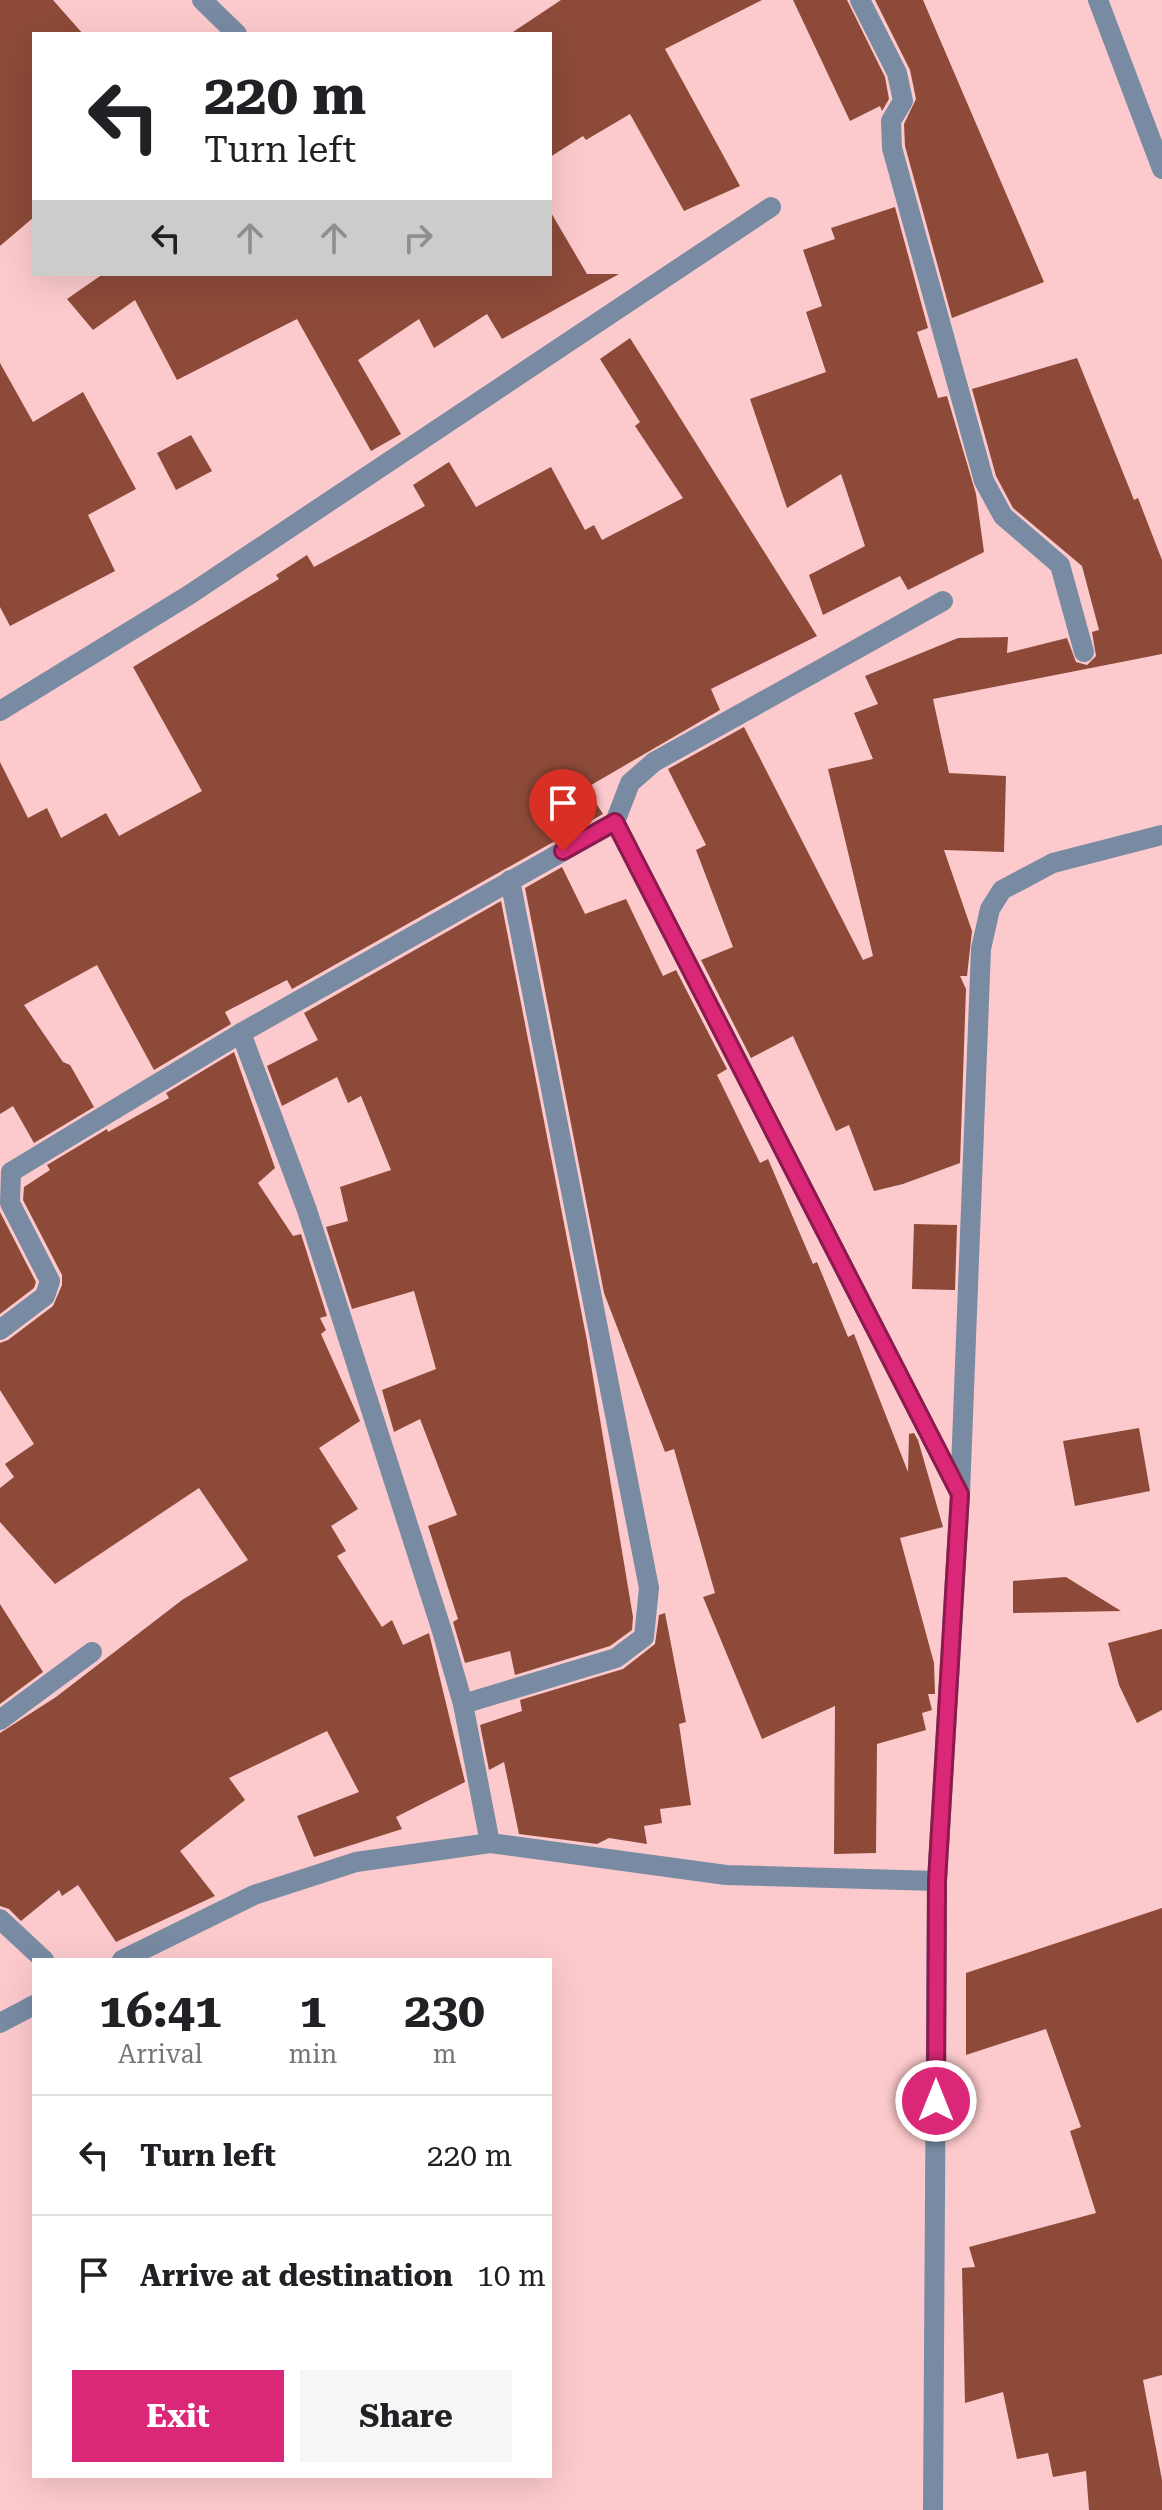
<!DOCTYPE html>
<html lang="en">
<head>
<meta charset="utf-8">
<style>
  :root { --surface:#fff; --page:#f6f6f6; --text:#202124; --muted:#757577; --line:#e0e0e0; --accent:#db2777 }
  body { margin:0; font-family:"Roboto Serif",serif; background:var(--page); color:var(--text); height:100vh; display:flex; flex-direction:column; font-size:30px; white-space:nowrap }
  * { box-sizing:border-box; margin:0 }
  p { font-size:26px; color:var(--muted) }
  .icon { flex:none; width:44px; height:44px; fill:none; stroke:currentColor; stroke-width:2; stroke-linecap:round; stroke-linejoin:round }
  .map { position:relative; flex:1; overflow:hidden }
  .panel { position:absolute; left:32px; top:1958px; width:520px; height:520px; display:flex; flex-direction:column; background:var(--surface); border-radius:0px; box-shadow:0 8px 32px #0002 }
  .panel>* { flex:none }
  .guide { position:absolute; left:32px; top:32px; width:520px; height:244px; border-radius:0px; box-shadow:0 8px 32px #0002; background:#fff; color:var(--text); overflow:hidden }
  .pin { position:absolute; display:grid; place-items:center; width:68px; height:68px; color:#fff; margin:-82px -34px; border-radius:50% 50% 50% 0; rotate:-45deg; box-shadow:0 0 8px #0007 }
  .pin .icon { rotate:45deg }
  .me { position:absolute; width:88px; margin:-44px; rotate:0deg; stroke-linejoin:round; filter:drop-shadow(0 0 6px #0008) }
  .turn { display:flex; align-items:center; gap:28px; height:168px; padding:0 40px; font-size:36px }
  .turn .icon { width:104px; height:104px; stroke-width:2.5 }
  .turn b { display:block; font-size:56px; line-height:68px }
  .lanes { display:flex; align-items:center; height:76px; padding:0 40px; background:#0003; justify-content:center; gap:40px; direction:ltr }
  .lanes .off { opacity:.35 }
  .eta { display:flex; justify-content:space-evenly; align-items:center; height:136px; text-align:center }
  .eta b { font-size:48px; font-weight:700; line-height:56px }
  .action { display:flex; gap:16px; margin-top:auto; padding:16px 40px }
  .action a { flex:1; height:92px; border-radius:0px; background:var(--accent); color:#fff; font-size:32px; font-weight:700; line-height:92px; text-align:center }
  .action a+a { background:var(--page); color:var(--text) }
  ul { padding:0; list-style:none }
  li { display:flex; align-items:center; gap:24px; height:120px; padding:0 40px; border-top:2px solid var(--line) }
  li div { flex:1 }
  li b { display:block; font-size:30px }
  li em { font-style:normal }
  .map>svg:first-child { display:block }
  .building { fill:#8d4a39 }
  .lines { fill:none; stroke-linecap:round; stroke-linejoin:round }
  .street { stroke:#788ba3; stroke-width:20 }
  .route-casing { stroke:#8e194d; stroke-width:20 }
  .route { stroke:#db2777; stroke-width:14 }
</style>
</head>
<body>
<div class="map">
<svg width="1162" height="2510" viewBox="0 0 1162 2510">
  <rect width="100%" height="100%" fill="#fccacc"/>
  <g class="building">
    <polygon points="0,0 53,0 83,34 34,34 34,217 0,246"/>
    <polygon points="561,0 762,0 665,49 740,186 684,211 630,114 586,140 583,136 550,157 550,34 510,34"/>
    <polygon points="793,0 847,0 885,77 889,99 882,111 880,106 850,121"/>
    <polygon points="875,0 923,0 1044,282 952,318 905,146 904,124 916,99 910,70"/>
    <polygon points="895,207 928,328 917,332 938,398 947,396 976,494 984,552 908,590 900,576 823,615 809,575 865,546 841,474 787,508 750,399 826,372 806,312 822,306 803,250 835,239 831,228"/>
    <polygon points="550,211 587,274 619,274 502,339 487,314 434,348 419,319 358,360 401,434 371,451 297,319 177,380 135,300 93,330 67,299 103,274 550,274"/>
    <polygon points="630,338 817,636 711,689 720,710 586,788 603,814 292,989 287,980 225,1012 231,1024 154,1070 97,965 24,1005 63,1062 70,1065 94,1107 34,1143 13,1106 0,1114 0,762 28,818 47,808 61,838 106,813 119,836 202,791 133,667 279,579 276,575 307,555 314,567 425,506 413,485 449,462 476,507 551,467 585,530 594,525 602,540 683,498 635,426 640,422 600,359"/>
    <polygon points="1077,358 1134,500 1138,498 1162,560 1162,654 933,699 949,773 1006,776 1004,852 944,850 972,931 967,976 960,976 966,989 960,1163 903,1184 874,1191 849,1125 836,1131 793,1036 751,1058 701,960 733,947 696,850 706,845 668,769 744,727 863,960 873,956 828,769 873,759 854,713 878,704 865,676 958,638 1008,637 1007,653 1067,638 1076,662 1087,665 1096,656 1092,632 1099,630 1082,566 1013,508 996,476 972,389"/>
    <polygon points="0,363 33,422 83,392 136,489 88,515 115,571 10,626 0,607"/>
    <polygon points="191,435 212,471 176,490 157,453"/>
    <polygon points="562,867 585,914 626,899 663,976 676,970 727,1069 717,1075 760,1163 768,1159 813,1264 817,1262 848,1337 854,1334 908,1472 909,1434 914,1433 918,1440 943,1527 900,1538 934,1663 935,1694 928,1694 932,1710 922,1713 926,1730 877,1744 876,1853 834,1854 835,1706 762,1739 703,1597 715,1593 674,1449 665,1452 604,1293 525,888"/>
    <polygon points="501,901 587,1341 633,1617 632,1630 610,1646 515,1675 510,1651 465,1663 453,1622 458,1619 428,1526 457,1515 420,1419 394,1432 382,1390 436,1369 414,1291 352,1309 326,1227 348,1221 340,1187 391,1170 361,1096 348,1103 337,1077 282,1106 267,1066 318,1040 304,1013"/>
    <polygon points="234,1052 275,1168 258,1183 293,1236 301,1234 327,1316 320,1318 326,1330 321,1334 360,1421 319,1448 358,1509 331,1526 346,1551 337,1556 382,1627 392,1620 403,1645 429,1633 465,1782 396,1817 402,1829 314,1857 297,1816 359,1792 327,1731 229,1778 245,1800 180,1851 215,1896 116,1942 78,1885 62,1896 59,1890 21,1921 9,1909 0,1906 0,1733 56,1697 182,1600 248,1560 199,1488 55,1584 0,1522 0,1488 14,1477 5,1464 34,1444 0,1390 0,1343 8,1340 53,1306 62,1285 62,1275 23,1200 24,1187 50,1170 47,1165 107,1129 108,1132 169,1098 166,1093"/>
    <polygon points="0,1212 36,1282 34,1288 0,1314"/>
    <polygon points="914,1224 957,1225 955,1290 912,1289"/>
    <polygon points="1139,1428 1150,1491 1075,1506 1063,1441"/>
    <polygon points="1066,1577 1121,1611 1013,1613 1013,1581"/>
    <polygon points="0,1604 43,1672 0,1704"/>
    <polygon points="665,1613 686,1722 679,1724 691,1805 660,1809 662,1823 644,1826 647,1844 609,1838 597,1844 519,1834 504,1762 489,1770 480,1725 522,1711 520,1700 623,1669 655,1644 659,1615"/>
    <polygon points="1162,1629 1162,1710 1137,1723 1119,1685 1108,1643"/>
    <polygon points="1162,1908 1162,2375 1143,2380 1162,2480 1162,2510 1089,2510 1086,2471 1053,2477 1048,2453 1017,2459 1003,2392 965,2403 962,2268 975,2267 969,2247 1096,2213 1070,2131 1081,2127 1046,2029 966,2055 966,1973"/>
  </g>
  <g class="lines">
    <g class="street">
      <polyline points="202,0 237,34"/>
      <polyline points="860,0 897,73 903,101 891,121 892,148 984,481 1003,516 1060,565 1084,652"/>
      <polyline points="1098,0 1162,169"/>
      <polyline points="0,711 189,595 771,207"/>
      <polyline points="615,822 960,1494"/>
      <polyline points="241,1033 307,1210 442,1631 463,1704 490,1843"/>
      <polyline points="0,1330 45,1296 50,1281 10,1203 11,1172 241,1033 615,822 630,783 654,762 943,601"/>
      <polyline points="463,1704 616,1658 644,1637 649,1588 510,880"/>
      <polyline points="0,1720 92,1652"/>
      <polyline points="0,1919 44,1960"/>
      <polyline points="122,1960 254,1895 356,1862 490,1843 726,1875 937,1881"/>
      <polyline points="0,2023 34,2005"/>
      <polyline points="933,2510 937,1881 960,1494 981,949 990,909 1002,890 1053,863 1162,835"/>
    </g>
  </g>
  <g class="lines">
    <g class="route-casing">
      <polyline id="route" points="563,851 615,822 960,1494 937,1881 936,2101"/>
    </g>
    <use href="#route" class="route"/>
  </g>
</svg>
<div class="pin" style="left:563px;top:851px;background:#d93025"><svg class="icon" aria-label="arrive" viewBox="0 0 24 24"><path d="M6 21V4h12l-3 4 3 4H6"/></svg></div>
<svg class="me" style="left:936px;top:2101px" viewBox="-20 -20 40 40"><circle r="17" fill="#db2777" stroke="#fff" stroke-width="3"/><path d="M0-11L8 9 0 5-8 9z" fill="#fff"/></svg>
<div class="guide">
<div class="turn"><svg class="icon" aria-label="left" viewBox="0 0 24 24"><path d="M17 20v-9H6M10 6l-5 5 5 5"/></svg><div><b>220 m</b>Turn left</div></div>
<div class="lanes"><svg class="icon" aria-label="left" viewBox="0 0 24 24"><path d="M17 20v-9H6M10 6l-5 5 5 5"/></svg><svg class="icon off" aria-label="ahead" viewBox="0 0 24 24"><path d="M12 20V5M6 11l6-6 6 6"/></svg><svg class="icon off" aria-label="ahead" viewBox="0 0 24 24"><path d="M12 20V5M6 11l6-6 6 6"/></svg><svg class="icon off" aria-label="right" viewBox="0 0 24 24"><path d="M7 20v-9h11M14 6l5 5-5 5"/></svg></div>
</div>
<section class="panel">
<div class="eta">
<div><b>16:41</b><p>Arrival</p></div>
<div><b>1</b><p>min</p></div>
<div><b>230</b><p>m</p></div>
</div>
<ul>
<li><svg class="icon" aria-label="left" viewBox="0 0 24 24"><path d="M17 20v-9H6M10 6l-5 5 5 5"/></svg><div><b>Turn left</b></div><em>220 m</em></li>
<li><svg class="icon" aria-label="arrive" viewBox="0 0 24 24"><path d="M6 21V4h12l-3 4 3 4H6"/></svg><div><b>Arrive at destination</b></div><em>10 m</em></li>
</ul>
<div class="action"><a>Exit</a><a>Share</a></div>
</section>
</div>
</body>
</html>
